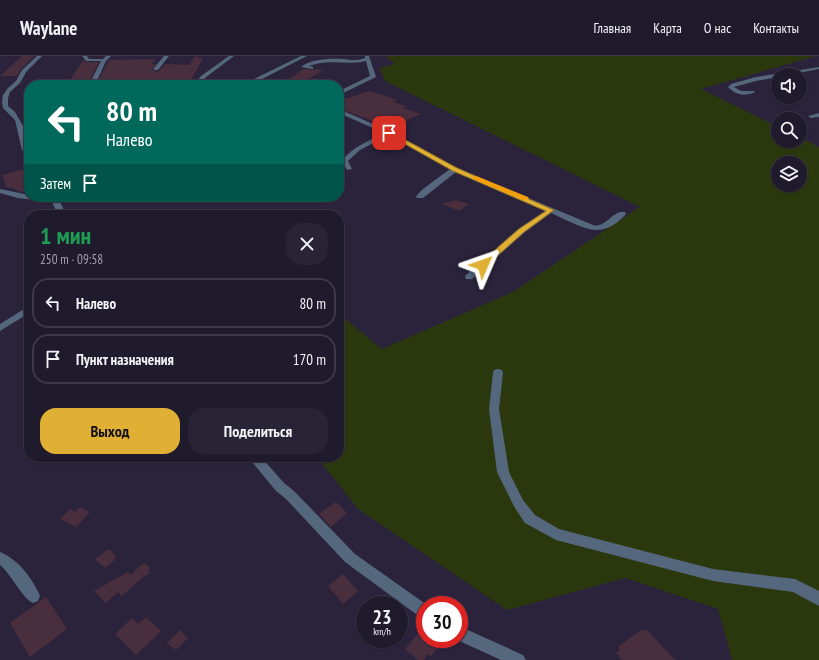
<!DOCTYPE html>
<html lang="ru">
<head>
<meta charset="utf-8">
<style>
  :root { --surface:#201a2d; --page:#282335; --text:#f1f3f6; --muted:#a2a1aa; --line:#3d3849; --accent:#e0b034 }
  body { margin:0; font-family:"PT Sans Narrow",sans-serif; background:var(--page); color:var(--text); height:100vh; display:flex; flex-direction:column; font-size:15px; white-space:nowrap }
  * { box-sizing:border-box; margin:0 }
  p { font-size:13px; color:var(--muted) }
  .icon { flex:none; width:22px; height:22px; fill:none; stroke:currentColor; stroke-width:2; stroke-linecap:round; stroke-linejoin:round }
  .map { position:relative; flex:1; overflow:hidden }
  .details { position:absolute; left:24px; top:154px; width:320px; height:252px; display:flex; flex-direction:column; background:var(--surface); border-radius:16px; box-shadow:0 1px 3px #0004,0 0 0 1px var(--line) }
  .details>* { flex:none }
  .banner { position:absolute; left:24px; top:24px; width:320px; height:122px; border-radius:16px; box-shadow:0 1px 3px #0004,0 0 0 1px var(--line); background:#00695c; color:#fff; overflow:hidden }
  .tools { position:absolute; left:771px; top:12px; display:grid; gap:8px }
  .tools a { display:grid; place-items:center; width:36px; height:36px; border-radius:50%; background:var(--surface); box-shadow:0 1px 3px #0004,0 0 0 1px var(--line); font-size:20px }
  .speed { position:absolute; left:356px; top:540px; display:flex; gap:8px; font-size:20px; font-weight:700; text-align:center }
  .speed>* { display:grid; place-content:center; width:52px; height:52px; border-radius:50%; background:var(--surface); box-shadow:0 1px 3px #0004,0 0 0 1px var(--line); line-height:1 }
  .speed small { font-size:10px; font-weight:400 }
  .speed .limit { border:6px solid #d22; background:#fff; color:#111 }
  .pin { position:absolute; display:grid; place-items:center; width:34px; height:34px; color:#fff; margin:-17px; border-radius:8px; box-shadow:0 2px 6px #0006 }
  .me { position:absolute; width:44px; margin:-22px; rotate:47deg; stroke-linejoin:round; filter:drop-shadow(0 0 3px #0008) }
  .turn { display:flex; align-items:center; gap:14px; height:84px; padding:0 16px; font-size:18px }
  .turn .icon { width:52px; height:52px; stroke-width:2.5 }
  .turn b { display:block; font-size:28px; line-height:34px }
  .then { display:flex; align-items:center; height:38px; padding:0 16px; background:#0003; gap:8px; font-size:15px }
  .round { display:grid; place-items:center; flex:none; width:42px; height:42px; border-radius:16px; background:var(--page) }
  .headline { display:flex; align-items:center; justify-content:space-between; height:68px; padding:0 16px }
  h1 { font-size:24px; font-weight:600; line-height:30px; color:#1e9e55 }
  .primary-button { display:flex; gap:8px; margin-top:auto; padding:8px 16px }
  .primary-button a { flex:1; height:46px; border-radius:16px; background:var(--accent); color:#111; font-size:16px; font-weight:600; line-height:46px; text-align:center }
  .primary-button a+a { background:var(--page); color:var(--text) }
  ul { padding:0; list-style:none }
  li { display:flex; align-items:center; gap:12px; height:50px; margin:0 8px 6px; padding:0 8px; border:2px solid var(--line); border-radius:16px }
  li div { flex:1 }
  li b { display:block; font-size:15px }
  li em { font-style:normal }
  header { display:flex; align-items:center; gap:24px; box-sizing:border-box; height:56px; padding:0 20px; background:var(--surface); border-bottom:1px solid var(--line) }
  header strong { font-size:19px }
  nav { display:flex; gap:22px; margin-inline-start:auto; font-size:14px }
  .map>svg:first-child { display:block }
  .green { fill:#2b380e; fill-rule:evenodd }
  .building { fill:#492e3e }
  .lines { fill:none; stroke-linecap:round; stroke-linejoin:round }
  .minor { fill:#54677d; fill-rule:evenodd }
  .route { fill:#e0b034; stroke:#927222 }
  .slow { fill:#f59e0b }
</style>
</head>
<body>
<header>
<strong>Waylane</strong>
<nav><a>Главная</a><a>Карта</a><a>О нас</a><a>Контакты</a></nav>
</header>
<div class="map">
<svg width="819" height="604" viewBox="0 0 819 604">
  <rect width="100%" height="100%" fill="#2b233c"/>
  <path class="green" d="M386 0H816L701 33 778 71V85H800V81L819 91V604H732L718 553 625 522 507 554 358 453 317 401H339V258L382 293 513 236 640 151 385 25 380 12 395 8ZM778 107H800V129H778Z"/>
  <g class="building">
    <polygon points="22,0 34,0 21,13 17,20 0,20"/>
    <polygon points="195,0 203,3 188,29 176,29 178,26 149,23 97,27 109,4 156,3 152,8 156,8 152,14 158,16 165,8 189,9"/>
    <polygon points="83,4 86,6 99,6 88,28 67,29"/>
    <polygon points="303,13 323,14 299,29 281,29"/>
    <polygon points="369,35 398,44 393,46 407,50 403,52 421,58 390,72 339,52 339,45"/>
    <polygon points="29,112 29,137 18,135 11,131 7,132 2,119"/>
    <polygon points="456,144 469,148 459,155 442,148"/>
    <polygon points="336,446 347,457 331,471 319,458"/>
    <polygon points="80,451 90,456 76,471 60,463 70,453 75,456"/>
    <polygon points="109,493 115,499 115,504 105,512 95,503"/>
    <polygon points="144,507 149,511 149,518 144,520 122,540 118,536 106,547 94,535 128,516 131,519 139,511"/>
    <polygon points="343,518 358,535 343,548 328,530"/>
    <polygon points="46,541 67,573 30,601 10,567"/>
    <polygon points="146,561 161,575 136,599 115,578 132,562 138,568"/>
    <polygon points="642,573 645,575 647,574 675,604 622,604 616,597 620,594 618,591"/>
    <polygon points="180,574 188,582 176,594 167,587"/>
    <polygon points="420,575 425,579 425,583 430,583 439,591 431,600 428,598 423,604 418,604 405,593"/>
  </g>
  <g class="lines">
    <g class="minor">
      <polygon points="37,0 42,0 26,16 20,27 10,36 8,42 8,50 15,56 23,70 29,101 22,94 15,64 3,52 2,46 3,39 8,32 16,25 22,14"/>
      <polygon points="82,0 87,0 89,3 103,3 106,0 111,0 106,5 95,29 89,29 101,5 86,5"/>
      <polygon points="164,0 169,0 158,14 154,14 154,12"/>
      <polygon points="229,0 234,0 205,22 199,29 193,29 201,20"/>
      <polygon points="301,0 307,0 256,26 253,29 247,29 252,24"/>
      <path d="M365 0H369L376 21 339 39V35L370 20 366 5C347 10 330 2 309 10L313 11V13L301 11C311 3 330 2 343 3 351 4 358 5 365 2Z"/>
      <path d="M819 11V13L788 19H778V21L756 25 734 31 741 35H754L755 36C746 41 735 39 728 31L731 28 756 21Z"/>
      <path d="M339 53 391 76 457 112 593 169C606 173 612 154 625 156L626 158C600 187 581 170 551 157L524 177 472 223H466L465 221 466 219 518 173 545 155 456 116 423 142H417L416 140 423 133 450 113 389 79 360 94 348 105 352 113 347 114 342 105C352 91 369 85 384 77L339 57Z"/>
      <polygon points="819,57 819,61 811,62 808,60"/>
      <polygon points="0,133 29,139 29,141 58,141 66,159 58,159 52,146 18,142 0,137"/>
      <polygon points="29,250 29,257 0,275 0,268"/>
      <polygon points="498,313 502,314 503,317 499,353 509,416 523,444 535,459 559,473 713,513 795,523 819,535 819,550 793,536 713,525 556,484 525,467 515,452 497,416 489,353 493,317 494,314"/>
      <polygon points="248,401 261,401 284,427 294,435 355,498 427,549 425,549 425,563 420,561 345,506 286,443 276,435"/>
      <path d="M0 496C18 503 33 523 40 540L38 545 33 547C23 543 11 518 0 509Z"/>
      <polygon points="459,570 523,599 526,604 501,604 455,583 459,583"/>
    </g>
  </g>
  <polygon class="route" points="387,76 391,76 457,112 554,154 524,176 485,211 480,211 480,207 519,173 546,155 453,115 387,78"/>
  <polygon class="slow" points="476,120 528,141 529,143 523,144 474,123 473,122"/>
</svg>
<div class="tools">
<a><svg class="icon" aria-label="sound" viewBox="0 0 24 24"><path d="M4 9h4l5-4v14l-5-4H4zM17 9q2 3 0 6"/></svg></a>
<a><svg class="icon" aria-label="search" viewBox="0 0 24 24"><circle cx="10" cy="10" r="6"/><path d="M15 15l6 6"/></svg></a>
<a><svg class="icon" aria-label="layers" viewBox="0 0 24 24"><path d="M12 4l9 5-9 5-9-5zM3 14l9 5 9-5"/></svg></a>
</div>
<div class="speed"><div>23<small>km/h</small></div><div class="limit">30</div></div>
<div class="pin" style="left:389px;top:77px;background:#d93025"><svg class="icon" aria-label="arrive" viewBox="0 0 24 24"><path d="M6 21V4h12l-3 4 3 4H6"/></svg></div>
<svg class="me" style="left:483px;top:209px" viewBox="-20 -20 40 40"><path d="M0-17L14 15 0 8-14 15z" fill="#e0b034" stroke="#fff" stroke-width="4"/></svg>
<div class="banner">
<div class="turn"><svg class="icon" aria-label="left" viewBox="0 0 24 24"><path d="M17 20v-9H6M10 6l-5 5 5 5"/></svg><div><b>80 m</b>Налево</div></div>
<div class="then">Затем<svg class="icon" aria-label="arrive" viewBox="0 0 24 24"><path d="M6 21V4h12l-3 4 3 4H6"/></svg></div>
</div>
<section class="details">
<div class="headline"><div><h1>1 мин</h1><p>250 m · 09:58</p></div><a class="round"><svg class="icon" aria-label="close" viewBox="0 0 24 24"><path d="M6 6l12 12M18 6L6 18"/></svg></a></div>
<ul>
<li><svg class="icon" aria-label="left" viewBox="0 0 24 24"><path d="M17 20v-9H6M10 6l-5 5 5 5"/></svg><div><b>Налево</b></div><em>80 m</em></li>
<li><svg class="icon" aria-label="arrive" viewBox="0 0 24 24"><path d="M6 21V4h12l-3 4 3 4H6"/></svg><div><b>Пункт назначения</b></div><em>170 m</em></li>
</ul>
<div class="primary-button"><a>Выход</a><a>Поделиться</a></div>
</section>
</div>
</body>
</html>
